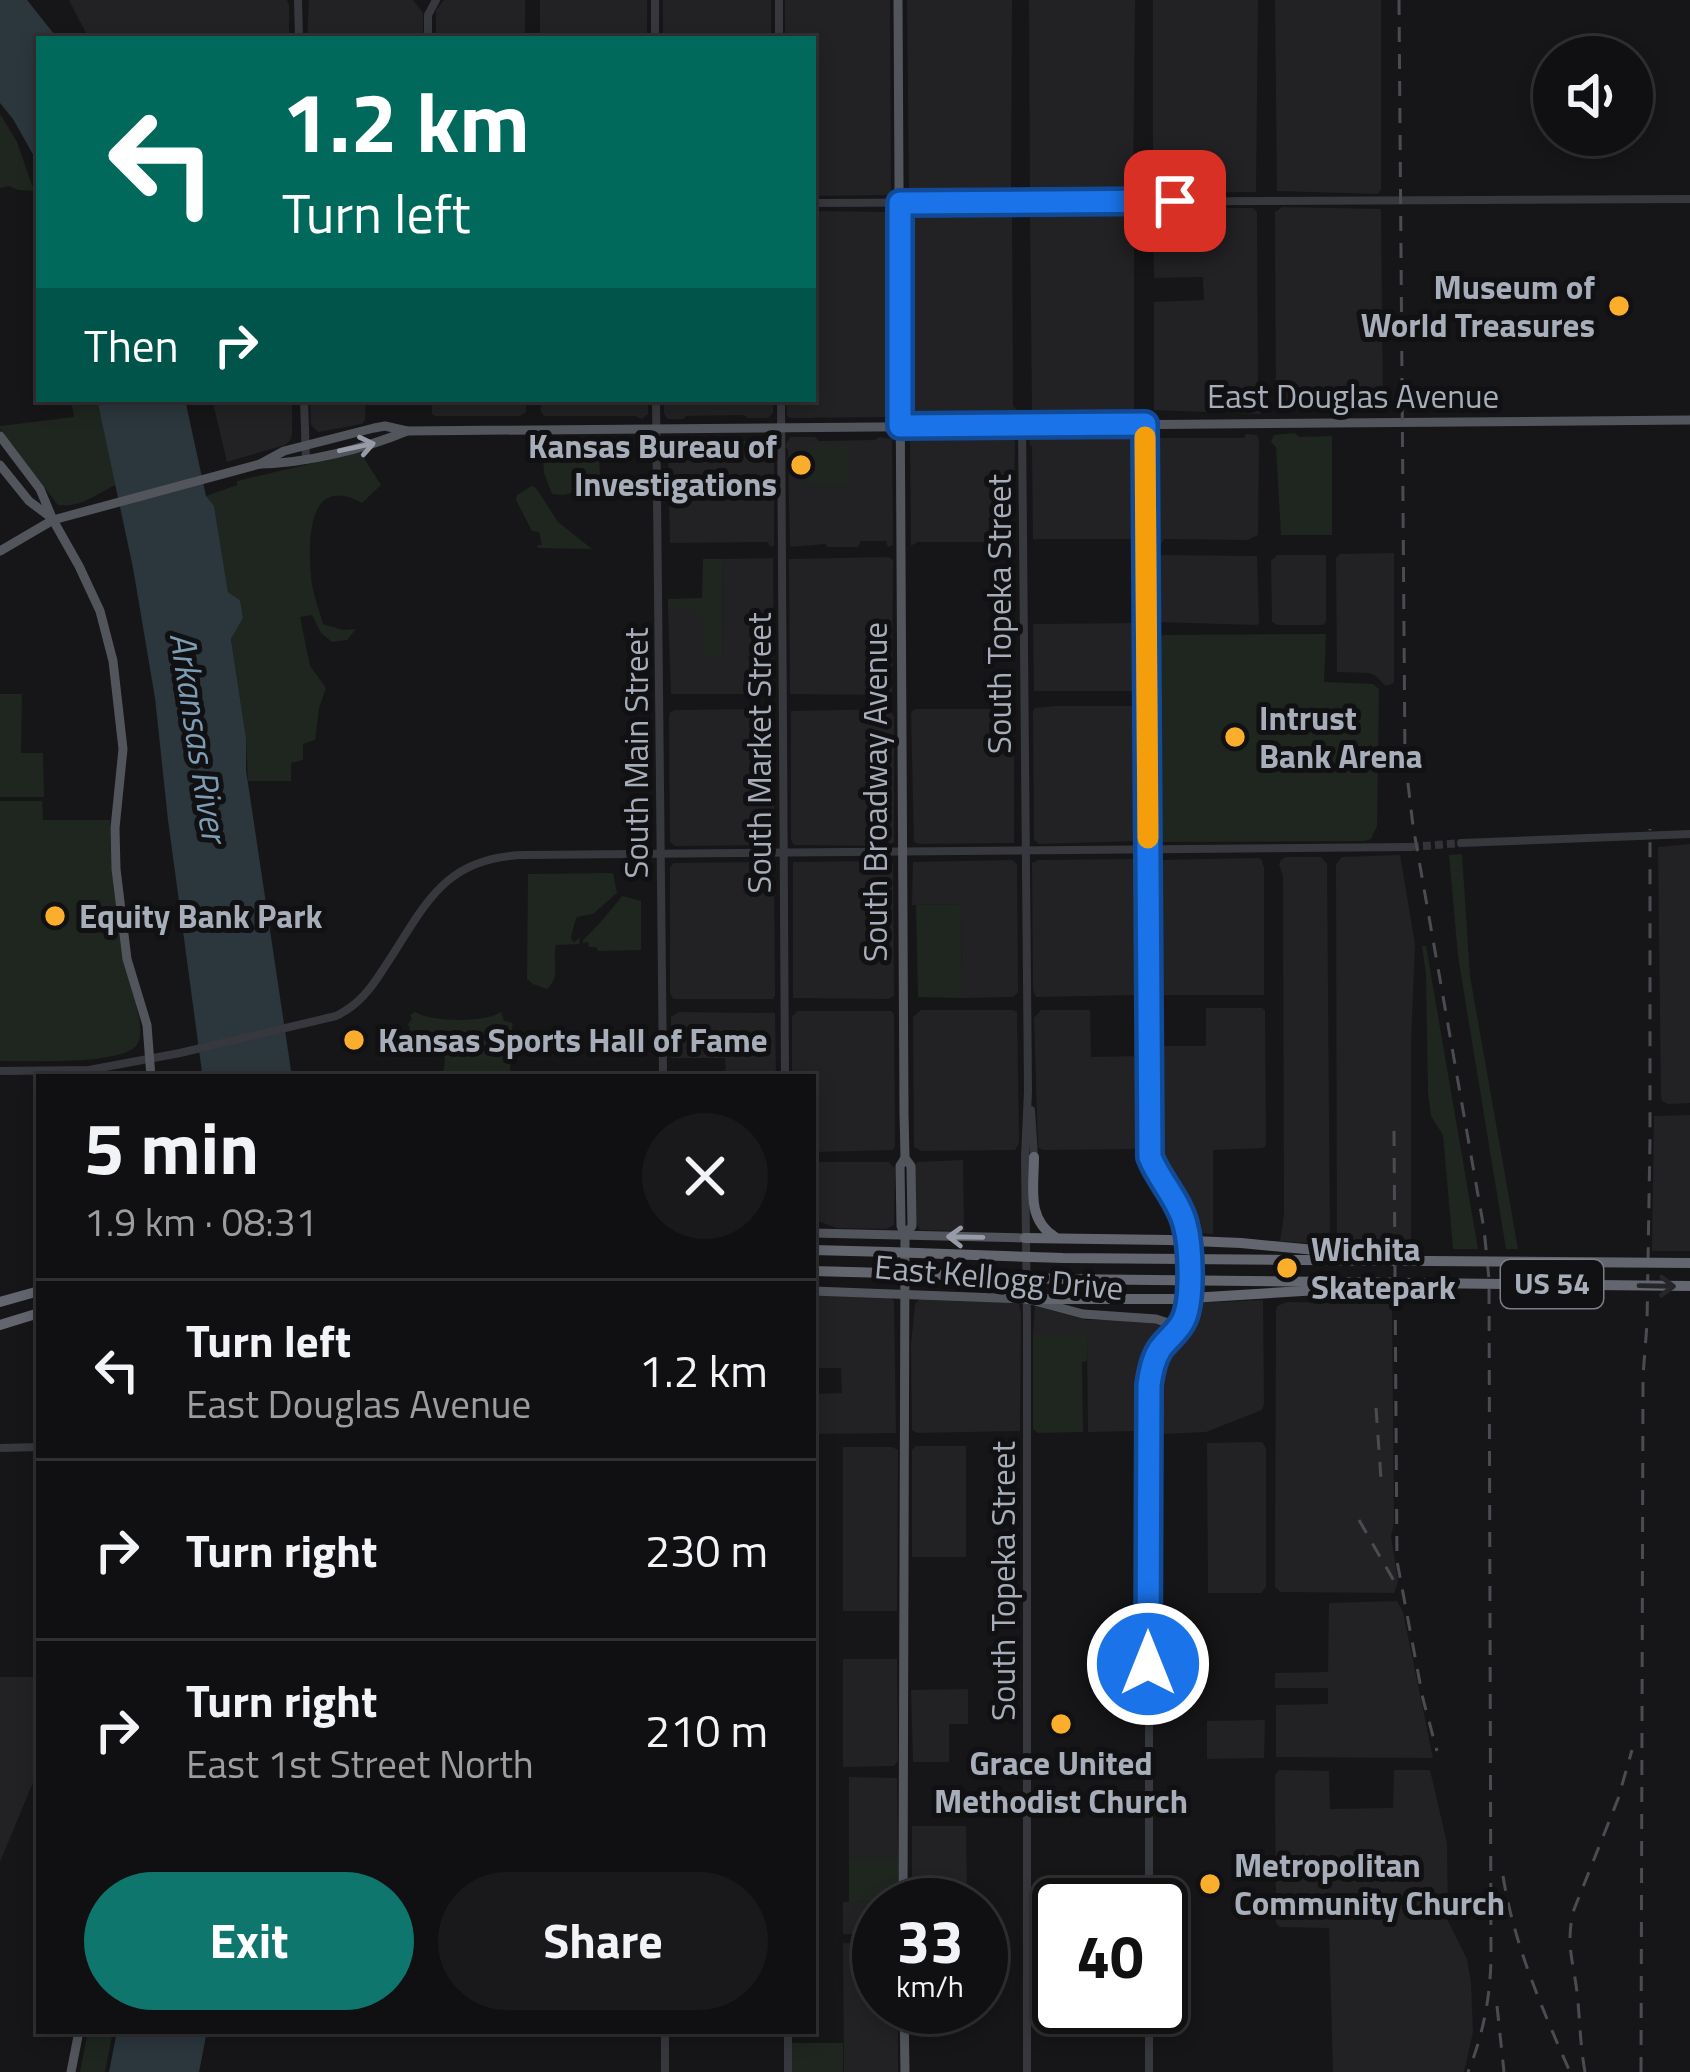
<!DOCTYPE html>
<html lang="en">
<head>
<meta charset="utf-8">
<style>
  :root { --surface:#101012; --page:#19191b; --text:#f1f3f6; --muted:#9c9d9f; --line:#303032; --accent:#0f766e }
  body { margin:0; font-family:"Titillium Web",sans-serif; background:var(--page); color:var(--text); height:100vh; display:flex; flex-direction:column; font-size:45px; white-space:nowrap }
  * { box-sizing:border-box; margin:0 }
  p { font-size:39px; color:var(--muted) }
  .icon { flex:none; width:66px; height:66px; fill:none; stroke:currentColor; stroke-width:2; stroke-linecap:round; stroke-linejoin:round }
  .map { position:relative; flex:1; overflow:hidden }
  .drawer { position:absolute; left:36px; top:1074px; width:780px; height:960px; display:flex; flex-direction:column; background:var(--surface); border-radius:0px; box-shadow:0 6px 18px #0003,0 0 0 3px var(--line) }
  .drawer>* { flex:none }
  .guide { position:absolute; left:36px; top:36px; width:780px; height:366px; border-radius:0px; box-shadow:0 6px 18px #0003,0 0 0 3px var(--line); background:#00695c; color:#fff; overflow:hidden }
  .controls { position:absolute; left:1533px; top:36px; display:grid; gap:24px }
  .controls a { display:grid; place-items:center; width:120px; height:120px; border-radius:50%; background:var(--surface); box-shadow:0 6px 18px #0003,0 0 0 3px var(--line); font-size:60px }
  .speed { position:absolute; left:852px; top:1878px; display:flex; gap:24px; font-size:60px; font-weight:700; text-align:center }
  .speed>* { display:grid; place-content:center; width:156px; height:156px; border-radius:50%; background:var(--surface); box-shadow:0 6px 18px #0003,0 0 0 3px var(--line); line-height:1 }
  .speed small { font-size:30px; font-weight:400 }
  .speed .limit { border:6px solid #111; border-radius:18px; background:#fff; color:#111 }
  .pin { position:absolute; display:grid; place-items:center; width:102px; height:102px; color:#fff; margin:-51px; border-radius:24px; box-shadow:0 6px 18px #0006 }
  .me { position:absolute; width:132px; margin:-66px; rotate:0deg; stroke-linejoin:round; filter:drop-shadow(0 0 9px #0008) }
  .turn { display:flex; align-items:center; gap:42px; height:252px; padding:0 48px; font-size:54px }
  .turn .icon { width:156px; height:156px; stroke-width:2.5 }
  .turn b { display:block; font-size:84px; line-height:102px }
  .then { display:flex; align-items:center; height:114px; padding:0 48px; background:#0003; gap:24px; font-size:45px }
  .round { display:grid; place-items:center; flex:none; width:126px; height:126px; border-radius:63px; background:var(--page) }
  .summary { display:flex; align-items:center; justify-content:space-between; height:204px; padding:0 48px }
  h1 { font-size:72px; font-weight:700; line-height:90px }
  .cta { display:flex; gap:24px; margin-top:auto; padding:24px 48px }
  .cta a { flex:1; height:138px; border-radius:72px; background:var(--accent); color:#fff; font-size:48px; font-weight:700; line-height:138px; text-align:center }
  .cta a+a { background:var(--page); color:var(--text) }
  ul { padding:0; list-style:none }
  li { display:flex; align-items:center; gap:36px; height:180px; padding:0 48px; border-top:3px solid var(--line) }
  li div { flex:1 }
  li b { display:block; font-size:45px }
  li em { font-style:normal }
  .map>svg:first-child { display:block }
  .built { fill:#222225 }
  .green { fill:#1e261f }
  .water { fill:#2b363d }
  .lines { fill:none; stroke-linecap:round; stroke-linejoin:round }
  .minor-tunnel { stroke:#333438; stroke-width:8; stroke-dasharray:8 4; stroke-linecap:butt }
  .minor { stroke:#37383d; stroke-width:8 }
  .major { stroke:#53555d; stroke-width:9 }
  .highway { stroke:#63666f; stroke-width:10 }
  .rail { stroke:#4a4c52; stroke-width:3; stroke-dasharray:15 12; stroke-linecap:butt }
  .highway-bridge { stroke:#63666f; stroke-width:10 }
  .oneway { stroke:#969ba7 }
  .oneway2 { stroke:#26262a }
  .route-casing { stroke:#114b97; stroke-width:30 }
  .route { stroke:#1a73e8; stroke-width:21 }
  .slow { stroke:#f59e0b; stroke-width:21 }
  .poi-dot { fill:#fbad2c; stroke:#111113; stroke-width:4.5 }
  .labels { text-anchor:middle; stroke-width:10; stroke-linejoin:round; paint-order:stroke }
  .shield { fill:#111113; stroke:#7a7e87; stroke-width:3 }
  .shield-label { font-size:30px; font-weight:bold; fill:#a7adb9 }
  .poi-label { font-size:33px; font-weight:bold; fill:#a7adb9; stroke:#111113; text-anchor:start }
  .street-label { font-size:33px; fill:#a7adb9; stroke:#111113 }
  .water-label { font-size:36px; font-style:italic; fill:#7d9db5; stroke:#111113 }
</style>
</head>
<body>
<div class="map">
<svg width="1690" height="2072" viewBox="0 0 1690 2072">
  <rect width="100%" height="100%" fill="#161618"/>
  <g class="built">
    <polygon points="69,0 287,0 289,6 289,39 89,39"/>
    <polygon points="309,0 413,0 423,13 423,39 307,39"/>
    <polygon points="444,0 525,0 525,39 436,39 436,10"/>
    <rect x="540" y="0" width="107" height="39"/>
    <rect x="663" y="0" width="108" height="39"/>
    <polygon points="785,0 890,0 891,192 889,195 813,196 813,39 785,39"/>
    <polygon points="907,0 1012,0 1011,194 909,194"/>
    <polygon points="1029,0 1135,0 1133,193 1032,195 1030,192"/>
    <polygon points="1153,0 1258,0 1256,192 1153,193"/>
    <polygon points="1275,0 1381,0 1381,189 1378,194 1277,191"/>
    <polygon points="1282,207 1381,209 1383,410 1276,410 1275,212"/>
    <polygon points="1158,208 1253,208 1257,212 1258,402 1263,405 1261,414 1154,410 1154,302 1204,300 1203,277 1154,278 1153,211"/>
    <polygon points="1032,209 1134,209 1134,412 1036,414 1032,411 1030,212"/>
    <polygon points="912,210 1012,210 1013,406 1016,409 1012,416 991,417 988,413 925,414 920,418 910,414 906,214"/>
    <polygon points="813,211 889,212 892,413 890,417 790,418 787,415 786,399 813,399"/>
    <polygon points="212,399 292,399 292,435 290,441 285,445 227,462"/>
    <polygon points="310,399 366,399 365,420 362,424 318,432 311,425"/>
    <polygon points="432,399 526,399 526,412 520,416 435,416 432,414"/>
    <polygon points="541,399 648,399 648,414 642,419 635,416 545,416 541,412"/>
    <polygon points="664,399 773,399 773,413 768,418 748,418 743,415 686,416 683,419 667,419 664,413"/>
    <polygon points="1246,434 1257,435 1259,441 1258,535 1248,540 1164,539 1160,546 1150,543 1148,533 1154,526 1152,444 1156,435 1159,438 1244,438"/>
    <polygon points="1003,436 1013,437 1015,442 1013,544 1008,547 1006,542 917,542 911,546 910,438 999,439"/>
    <polygon points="1036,436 1135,436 1135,539 1033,539 1032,447 1029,443 1031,438"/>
    <polygon points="790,437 815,437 819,441 875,440 879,437 892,439 893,545 888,547 886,541 861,541 858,547 827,547 826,544 790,547 788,450 785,446"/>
    <polygon points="759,438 771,438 774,444 774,546 770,547 768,542 670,543 668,443 678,439 688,441 756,441"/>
    <polygon points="1394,553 1394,683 1386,686 1376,676 1369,673 1337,672 1336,558 1340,554"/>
    <polygon points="1162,555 1257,556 1259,623 1257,625 1155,622 1154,561 1155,558"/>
    <polygon points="1277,555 1326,555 1326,622 1323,625 1278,625 1272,622 1271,561"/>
    <polygon points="889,557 893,560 892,692 885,695 790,694 789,559"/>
    <polygon points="773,558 774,694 671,694 668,609 697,609 705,618 722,656 723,559"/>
    <polygon points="1139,623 1138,691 1034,691 1033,624"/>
    <polygon points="1055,706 1134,706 1138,709 1140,837 1137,841 1039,844 1034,840 1033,711 1035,708"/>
    <polygon points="889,709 894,717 894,842 888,846 794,845 791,840 791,711"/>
    <polygon points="918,709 1014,709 1014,843 919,844 914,842 911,714 913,710"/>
    <polygon points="675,710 769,709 774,712 774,841 771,845 675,846 670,842 669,718 670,712"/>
    <polygon points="1690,844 1690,1103 1668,1104 1662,1101 1661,1096 1658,847"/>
    <polygon points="1400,855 1415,944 1411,1042 1411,1249 1337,1246 1336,864 1342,857"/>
    <polygon points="1286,857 1321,857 1327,864 1330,1245 1280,1241 1284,1215 1283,876 1279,864 1281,860"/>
    <polygon points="1258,858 1261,859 1264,867 1264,995 1158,995 1156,987 1157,860"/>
    <polygon points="1134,859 1140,866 1140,995 1036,997 1033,990 1032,863 1038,860"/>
    <polygon points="1012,860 1017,864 1018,992 1013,997 962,998 961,904 912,905 913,862"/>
    <polygon points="793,862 888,861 893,863 894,996 888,999 793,998"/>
    <polygon points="674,863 770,862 774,865 775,996 773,999 673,999 670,993 670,867"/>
    <polygon points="1206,1008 1262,1008 1265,1010 1266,1145 1263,1148 1213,1150 1213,1234 1196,1233 1186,1201 1167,1178 1160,1165 1156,1145 1156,1046 1206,1046"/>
    <polygon points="921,1010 1013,1010 1017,1012 1019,1143 1015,1150 921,1151 914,1147 913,1017"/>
    <polygon points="1041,1010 1090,1010 1091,1057 1141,1056 1141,1145 1139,1149 1044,1150 1038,1148 1034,1018"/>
    <polygon points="798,1011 891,1011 894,1014 895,1146 893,1150 813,1152 813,1077 792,1077 792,1016"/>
    <polygon points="679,1012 775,1013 776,1077 726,1077 725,1058 671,1058 671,1017"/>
    <polygon points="1690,1115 1690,1251 1652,1251 1654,1116"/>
    <polygon points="963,1160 964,1231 920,1230 914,1219 914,1168 917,1162"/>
    <polygon points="813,1162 889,1162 895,1169 894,1225 886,1229 836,1228 813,1219"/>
    <polygon points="813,1294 891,1298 894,1301 896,1433 813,1434 813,1394 842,1393 841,1368 813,1368"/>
    <polygon points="922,1297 1014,1301 1019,1304 1021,1313 1020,1431 917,1433 912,1430 911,1345 915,1304"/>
    <polygon points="1263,1300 1264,1404 1262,1410 1206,1432 1162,1434 1157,1431 1159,1367 1189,1327 1197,1303"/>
    <polygon points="1287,1302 1392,1304 1394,1523 1391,1536 1398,1581 1394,1593 1281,1592 1275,1587 1276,1311 1277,1306"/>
    <polygon points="1035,1306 1087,1320 1141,1320 1167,1327 1166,1333 1149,1352 1145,1363 1141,1431 1088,1432 1087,1336 1033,1335"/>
    <polygon points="1262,1442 1266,1448 1266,1587 1261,1593 1208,1593 1207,1443"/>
    <polygon points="916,1446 966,1446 966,1557 912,1557 912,1450"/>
    <polygon points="843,1447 892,1447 898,1450 897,1611 843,1611"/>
    <polygon points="1397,1601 1403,1612 1433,1758 1276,1757 1276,1705 1328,1704 1328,1688 1275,1688 1275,1673 1328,1672 1329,1603"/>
    <polygon points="843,1659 897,1659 898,1761 894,1766 843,1767"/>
    <polygon points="0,1677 39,1677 39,1768 0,1862"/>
    <polygon points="968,1689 968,1724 949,1724 949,1762 913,1762 911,1690"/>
    <polygon points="1265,1720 1264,1758 1207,1759 1207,1721"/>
    <polygon points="1279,1770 1329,1771 1330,1809 1393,1808 1394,1770 1430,1770 1447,1843 1448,1921 1467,1959 1471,1983 1473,2032 1464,2072 1333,2072 1329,1928 1280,1927 1276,1923 1275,1775"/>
    <polygon points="849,1777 897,1778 898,1859 849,1859"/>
    <polygon points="912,1826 966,1826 967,1905 912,1905"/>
    <polygon points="898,1901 898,1905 879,1905 879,1934 843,1934 843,1902"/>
    <polygon points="843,1943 879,1944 879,2007 898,2007 898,2072 844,2072"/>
  </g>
  <g class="green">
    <polygon points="0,114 17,142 34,191 18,190 9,186 0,188"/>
    <path d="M71 399H97L116 485C95 494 82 508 58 505L0 429V426L74 417Z"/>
    <polygon points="1295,433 1299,437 1332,436 1332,535 1281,535 1276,447 1271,442 1274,435"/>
    <path d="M542 443H598L601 488C580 475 584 489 568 494 563 496 558 494 552 494L544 473Z"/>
    <rect x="808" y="446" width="40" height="39"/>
    <path d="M360 452 381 485 362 503C307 473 308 542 311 576 312 592 319 609 323 624L343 630 356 629 347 640 332 642 321 633 312 615 300 617 310 666 326 688 319 708 315 740 303 744V760L291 763V781H248L246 738 231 638 243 618 240 600 228 592 214 507 206 496 237 485V481Z"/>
    <polygon points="532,486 536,488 558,522 592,549 538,548 537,545 542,545 539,532 532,531 516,500 517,495"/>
    <polygon points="703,559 723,559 722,656 705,656 705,619 697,618 697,609 668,609 668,599 702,598"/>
    <polygon points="1326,634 1324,682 1373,684 1379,689 1377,826 1371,839 1364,841 1162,842 1156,840 1158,637 1164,635"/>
    <polygon points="0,694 22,694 21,753 43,753 44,797 0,797"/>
    <path d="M0 801H42L43 820H110C110 866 116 912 123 957 126 977 150 1031 136 1046 119 1065 26 1061 0 1061Z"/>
    <polygon points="1462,854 1470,976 1518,1249 1506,1249 1458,956 1449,855"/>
    <path d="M613 873 617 893 593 914 577 917C575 920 571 936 571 939L574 942 580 938 579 944 556 945C552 960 561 978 547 989L533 984 527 979 528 874Z"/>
    <path d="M622 896 641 901V950L598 951 596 947H589L588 942 583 943V940C597 927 609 913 622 896Z"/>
    <polygon points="961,904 962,998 918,997 916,905"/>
    <polygon points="1426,946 1478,1249 1453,1249 1443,1135 1431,1116 1428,1092 1426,974 1422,946"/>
    <path d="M415 1012C431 1022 485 1023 501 1012L504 1021 513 1023 510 1040V1077H443L445 1058 436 1046 422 1049 412 1056V1037L408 1024 412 1019 410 1015Z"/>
    <polygon points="1033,1335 1087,1335 1087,1361 1082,1362 1083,1432 1038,1433 1033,1429"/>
    <polygon points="849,1859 898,1859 898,1901 849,1902"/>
    <polygon points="88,2031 113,2031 105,2072 80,2072"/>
    <rect x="792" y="2043" width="51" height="29"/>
  </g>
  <g class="water">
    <polygon points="0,0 27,0 58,39 39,39 39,165 13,119 0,103"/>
    <polygon points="97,399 185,399 206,496 214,506 228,592 240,600 243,618 231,639 246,738 246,770 292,1077 204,1077 202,1072 168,820 155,698 133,568"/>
    <polygon points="117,2031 207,2031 199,2072 109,2072"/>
  </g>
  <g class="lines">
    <polyline class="minor-tunnel" points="1411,847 1461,843"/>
    <g class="minor">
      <polyline points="298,0 299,39"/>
      <polyline points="655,0 655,39"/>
      <polyline points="779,0 779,39"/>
      <polyline points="428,39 428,15 436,0"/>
      <polyline points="813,203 1690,199"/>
      <polyline points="304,399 306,460"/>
      <polyline points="656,399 663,1077"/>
      <polyline points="781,399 785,1077"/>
      <path d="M1145 424 1150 1157C1159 1180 1179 1200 1185 1224 1191 1246 1193 1298 1184 1319 1179 1332 1168 1338 1160 1349 1153 1360 1151 1372 1149 1385V1905"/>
      <polyline points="1022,425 1028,1091 1025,1157 1027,1324 1027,2072"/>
      <polyline points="1461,843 1690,834"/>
      <path d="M0 1071 89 1070 180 1053 336 1016C357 1006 370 990 382 971 424 909 441 856 526 855L1411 847"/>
      <polyline points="1031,1110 1034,1157"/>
      <polyline points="0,1448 39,1447"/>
      <polyline points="1149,2007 1149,2072"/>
      <polyline points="665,2031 665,2072"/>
      <polyline points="788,2031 788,2072"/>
    </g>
    <g class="major">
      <polyline points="898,0 904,1113 905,1158 911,1166 912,1226 905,1235"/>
      <polyline points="0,436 40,489 53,520 79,566 100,611 113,661 123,749 115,828 116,869 127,959 147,1025 151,1077"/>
      <polyline points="260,464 284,451 374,428 385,426 407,431 1690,420"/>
      <polyline points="0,465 29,501 49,516"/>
      <path d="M0 551 53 520 260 464C307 463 364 449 407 431"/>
      <polyline points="813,1233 1025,1238"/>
      <polyline points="813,1291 1027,1299 1083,1314 1156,1319 1168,1323 1177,1332"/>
      <polyline points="903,1905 905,1235 901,1226 900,1166 905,1158"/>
      <polyline points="904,2007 905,2072"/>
      <polyline points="71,2072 79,2031"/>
    </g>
    <g class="highway">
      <path d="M1034 1157C1034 1187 1026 1219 1055 1237"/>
      <polyline points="1025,1238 1169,1240"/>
      <polyline points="813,1250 889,1252"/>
      <polyline points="813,1271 887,1273"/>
      <polyline points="1027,1299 1175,1299"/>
      <polyline points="0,1302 39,1291"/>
      <polyline points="0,1325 39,1313"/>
    </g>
    <g class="rail">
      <path d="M1399 0 1405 758 1413 826 1484 1229 1489 1279 1491 1959C1490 1999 1483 2035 1468 2072"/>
      <polyline points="1394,1131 1397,1561 1423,1699 1437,1751"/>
      <polyline points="1376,1408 1381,1479"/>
      <polyline points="1359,1520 1394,1581"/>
      <path d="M1503 1876C1514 1945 1542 2008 1570 2072"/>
      <polyline points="1497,2006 1504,2072"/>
      <path d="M1585 2072C1580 2045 1580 2019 1577 1992 1573 1960 1566 1946 1573 1912L1618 1799 1632 1750"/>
      <polyline points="1641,2072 1643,1376 1647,1324 1650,1138 1650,829"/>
    </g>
    <g class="highway-bridge">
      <polyline points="1169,1240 1241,1243 1336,1252"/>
      <polyline points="889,1252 1063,1258 1690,1263"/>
      <polyline points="887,1273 1060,1279 1690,1286"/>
      <polyline points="1175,1299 1351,1288"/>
    </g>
  </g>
  <defs><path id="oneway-shaft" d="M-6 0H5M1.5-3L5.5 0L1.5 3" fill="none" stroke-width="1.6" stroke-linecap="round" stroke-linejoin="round" transform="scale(3)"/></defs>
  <g class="oneway">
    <use href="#oneway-shaft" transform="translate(357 447) rotate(-12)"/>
    <use href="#oneway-shaft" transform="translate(965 1237) rotate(-179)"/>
  </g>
  <use class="oneway2" href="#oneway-shaft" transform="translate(1657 1286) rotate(1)"/>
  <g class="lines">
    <g class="route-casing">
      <path id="route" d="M1148 1664 1149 1385C1151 1372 1153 1360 1160 1349 1168 1338 1179 1331 1184 1319 1193 1299 1191 1246 1185 1224 1179 1200 1159 1180 1150 1157L1145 424 900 426V203L1175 201"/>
    </g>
    <use href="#route" class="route"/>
    <polyline class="slow" points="1145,437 1148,838"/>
  </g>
  <g class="poi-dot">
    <circle cx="1619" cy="306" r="12"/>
    <circle cx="801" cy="465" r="12"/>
    <circle cx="1235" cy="737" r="12"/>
    <circle cx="55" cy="916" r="12"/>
    <circle cx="354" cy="1040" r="12"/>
    <circle cx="1287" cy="1268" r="12"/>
    <circle cx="1061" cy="1724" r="12"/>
    <circle cx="1210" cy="1884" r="12"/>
  </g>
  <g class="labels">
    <rect class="shield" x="1501" y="1260" width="102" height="48" rx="9"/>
    <g class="shield-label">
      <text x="1552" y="1294">US 54</text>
    </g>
    <g class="poi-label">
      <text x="1595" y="299" text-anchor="end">Museum of<tspan x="1595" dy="38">World Treasures</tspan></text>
      <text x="777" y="458" text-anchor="end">Kansas Bureau of<tspan x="777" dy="38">Investigations</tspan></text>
      <text x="1259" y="730">Intrust<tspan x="1259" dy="38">Bank Arena</tspan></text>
      <text x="79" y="928">Equity Bank Park</text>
      <text x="378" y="1052">Kansas Sports Hall of Fame</text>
      <text x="1311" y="1261">Wichita<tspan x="1311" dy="38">Skatepark</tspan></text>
      <text x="1061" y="1775" text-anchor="middle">Grace United<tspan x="1061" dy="38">Methodist Church</tspan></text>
      <text x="1234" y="1877">Metropolitan<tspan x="1234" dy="38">Community Church</tspan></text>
    </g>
    <g class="street-label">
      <text x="1353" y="408">East Douglas Avenue</text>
      <text transform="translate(999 614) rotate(-90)" y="12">South Topeka Street</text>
      <text transform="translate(636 753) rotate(-90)" y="12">South Main Street</text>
      <text transform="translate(759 753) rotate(-90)" y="12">South Market Street</text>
      <text transform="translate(875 792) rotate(-90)" y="12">South Broadway Avenue</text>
      <text transform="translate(999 1277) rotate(5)" y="12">East Kellogg Drive</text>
      <text transform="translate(1003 1581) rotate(-90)" y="12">South Topeka Street</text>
    </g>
    <g class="water-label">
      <text transform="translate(199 737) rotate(81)" y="13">Arkansas River</text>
    </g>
  </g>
</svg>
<div class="controls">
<a><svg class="icon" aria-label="sound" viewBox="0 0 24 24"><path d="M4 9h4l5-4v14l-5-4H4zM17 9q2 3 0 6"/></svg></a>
</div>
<div class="speed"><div>33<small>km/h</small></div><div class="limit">40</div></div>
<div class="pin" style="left:1175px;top:201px;background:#d93025"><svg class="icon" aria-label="arrive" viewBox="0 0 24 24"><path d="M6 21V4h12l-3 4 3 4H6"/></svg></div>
<svg class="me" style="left:1148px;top:1664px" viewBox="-20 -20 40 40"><circle r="17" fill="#1a73e8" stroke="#fff" stroke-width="3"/><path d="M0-11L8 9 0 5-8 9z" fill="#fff"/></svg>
<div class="guide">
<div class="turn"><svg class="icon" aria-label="left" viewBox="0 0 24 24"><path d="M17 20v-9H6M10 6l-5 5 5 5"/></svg><div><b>1.2 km</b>Turn left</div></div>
<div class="then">Then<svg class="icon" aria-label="right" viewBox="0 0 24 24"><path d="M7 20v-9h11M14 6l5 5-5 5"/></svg></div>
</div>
<section class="drawer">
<div class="summary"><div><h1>5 min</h1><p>1.9 km · 08:31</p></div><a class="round"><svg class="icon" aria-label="close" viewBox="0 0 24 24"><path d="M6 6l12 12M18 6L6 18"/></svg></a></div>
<ul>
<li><svg class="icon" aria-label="left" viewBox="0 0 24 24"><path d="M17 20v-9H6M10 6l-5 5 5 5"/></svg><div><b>Turn left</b><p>East Douglas Avenue</p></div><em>1.2 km</em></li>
<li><svg class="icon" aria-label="right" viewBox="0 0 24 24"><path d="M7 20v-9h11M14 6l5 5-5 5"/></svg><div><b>Turn right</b></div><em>230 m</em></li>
<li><svg class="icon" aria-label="right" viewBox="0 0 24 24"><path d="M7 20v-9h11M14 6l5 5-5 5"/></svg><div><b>Turn right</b><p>East 1st Street North</p></div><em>210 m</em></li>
</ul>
<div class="cta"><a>Exit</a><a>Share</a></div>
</section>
</div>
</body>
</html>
